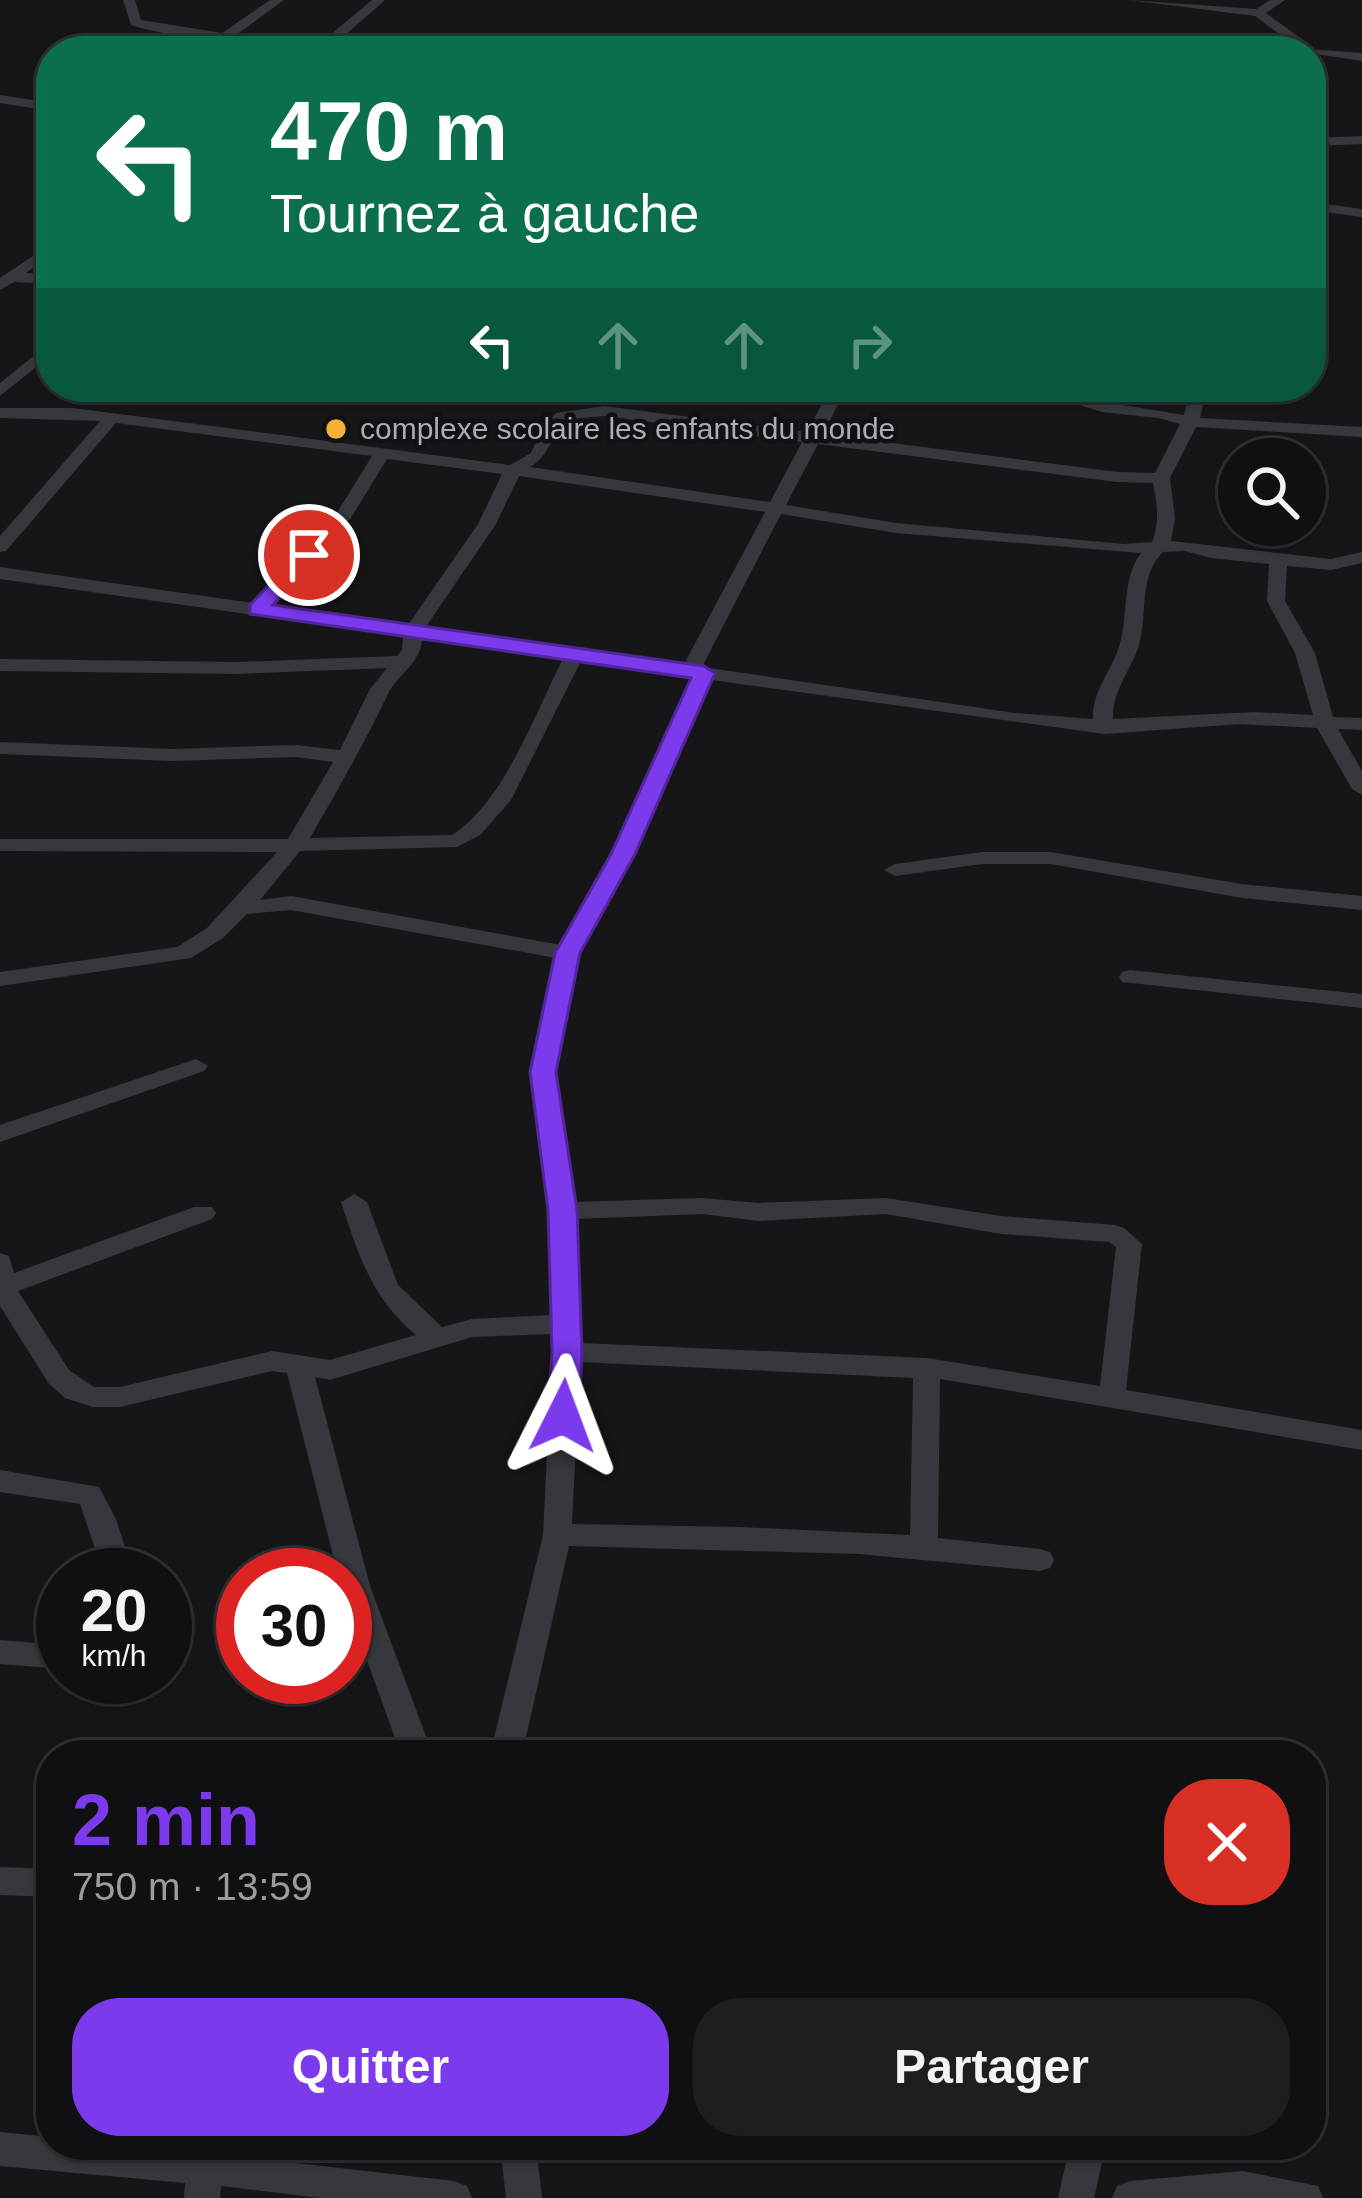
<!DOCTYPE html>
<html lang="fr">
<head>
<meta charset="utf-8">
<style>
  :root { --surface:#101012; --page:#1e1e20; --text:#f1f3f6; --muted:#9c9d9f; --line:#303032; --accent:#7c3aed }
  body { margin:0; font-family:Arial,sans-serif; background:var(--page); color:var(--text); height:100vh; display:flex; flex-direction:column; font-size:45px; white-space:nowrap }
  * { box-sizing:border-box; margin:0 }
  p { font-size:39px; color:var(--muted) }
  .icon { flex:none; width:66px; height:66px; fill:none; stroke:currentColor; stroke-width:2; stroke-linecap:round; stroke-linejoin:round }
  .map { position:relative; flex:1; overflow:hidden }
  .side { position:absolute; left:36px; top:1740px; width:1290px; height:420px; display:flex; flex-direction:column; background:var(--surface); border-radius:48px; box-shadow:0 3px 9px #0004,0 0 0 3px var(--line) }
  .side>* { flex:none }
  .top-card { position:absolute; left:36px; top:36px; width:1290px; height:366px; border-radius:48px; box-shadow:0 3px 9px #0004,0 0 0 3px var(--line); background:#0b6e4f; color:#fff; overflow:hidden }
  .controls { position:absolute; left:1218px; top:438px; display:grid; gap:24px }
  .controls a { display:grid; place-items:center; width:108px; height:108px; border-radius:50%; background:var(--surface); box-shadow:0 3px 9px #0004,0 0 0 3px var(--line); font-size:60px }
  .speed { position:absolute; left:36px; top:1548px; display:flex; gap:24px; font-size:60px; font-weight:700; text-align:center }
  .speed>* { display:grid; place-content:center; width:156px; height:156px; border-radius:50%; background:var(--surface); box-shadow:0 3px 9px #0004,0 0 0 3px var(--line); line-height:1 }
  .speed small { font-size:30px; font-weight:400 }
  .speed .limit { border:18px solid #d22; background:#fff; color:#111 }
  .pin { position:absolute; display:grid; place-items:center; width:102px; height:102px; color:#fff; margin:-51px; border:6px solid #fff; border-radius:50%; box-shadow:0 3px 12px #0007 }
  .me { position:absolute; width:132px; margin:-66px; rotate:3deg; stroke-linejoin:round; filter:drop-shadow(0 0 9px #0008) }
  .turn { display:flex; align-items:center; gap:42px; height:252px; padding:0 36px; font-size:54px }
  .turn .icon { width:156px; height:156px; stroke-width:2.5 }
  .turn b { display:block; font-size:84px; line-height:102px }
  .lanes { display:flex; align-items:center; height:114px; padding:0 36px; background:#0003; justify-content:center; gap:60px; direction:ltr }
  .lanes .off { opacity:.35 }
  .round { display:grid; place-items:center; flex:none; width:126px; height:126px; border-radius:48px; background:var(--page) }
  .headline { display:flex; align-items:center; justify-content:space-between; height:204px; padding:0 36px }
  h1 { font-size:72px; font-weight:700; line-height:90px; color:var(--accent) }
  .primary-button { display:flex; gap:24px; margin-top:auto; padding:24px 36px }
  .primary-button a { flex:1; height:138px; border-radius:48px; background:var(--accent); color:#fff; font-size:48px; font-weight:700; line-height:138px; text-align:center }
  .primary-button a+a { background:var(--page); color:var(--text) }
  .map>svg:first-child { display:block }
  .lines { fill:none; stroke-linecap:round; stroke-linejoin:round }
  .minor { fill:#37383d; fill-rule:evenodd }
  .route { fill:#7c3aed; stroke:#51269a; stroke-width:3 }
  .poi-dot { fill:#f2b134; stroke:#111113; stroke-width:4.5 }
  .labels { text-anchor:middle; stroke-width:9; stroke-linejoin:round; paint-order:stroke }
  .far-poi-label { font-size:30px; fill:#a8adb8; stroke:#111113; text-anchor:start }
</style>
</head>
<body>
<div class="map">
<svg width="1362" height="2198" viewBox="0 0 1362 2198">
  <rect width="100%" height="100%" fill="#161618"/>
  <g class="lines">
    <g class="minor">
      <path d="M123 0H135L141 20 222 33 270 0H284L236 35 328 49C299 56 161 36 131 25Z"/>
      <polygon points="372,0 385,0 344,36 457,47 463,51 326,45 329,36"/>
      <polygon points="1129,0 1256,9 1270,0 1285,0 1266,13 1306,42 1307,49 1362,53 1362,61 1295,51 1295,46 1255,16"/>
      <polygon points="653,33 663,36 648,51 635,51"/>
      <polygon points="0,95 51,103 51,111 0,103"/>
      <polygon points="1362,136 1362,144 1311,146 1311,138"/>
      <polygon points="1311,202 1362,209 1362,217 1311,210"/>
      <polygon points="51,244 51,255 26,273 51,274 51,284 14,282 0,290 0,278"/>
      <polygon points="51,342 51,355 0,396 0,383"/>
      <path d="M831 387H847L823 434 1117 472 1155 473 1180 424 1158 418 1102 412 1057 398 1004 392 996 387 1059 388 1104 402 1184 415 1191 387H1207L1200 418 1362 427V437L1196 427 1170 478 1175 518 1171 541 1331 559 1362 552V563L1331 570 1287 566 1285 601 1315 653 1333 717 1362 718V730L1338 729 1362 771V795L1352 789 1317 728 1240 724 1105 734 711 680 634 854 579 953 555 1073 573 1202 702 1198 758 1203 886 1198 1001 1216 1115 1225 1124 1228 1142 1244 1126 1390 1362 1430V1450L940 1379 938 1538 1040 1549 1050 1552 1054 1560 1050 1568 1040 1571 859 1554 569 1546 522 1755H490L543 1535 553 1334 472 1337 330 1380 315 1377 370 1586 433 1755H401L345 1599V1575H338L287 1373 272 1371 120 1407H93L65 1398 49 1384 0 1306V1253L9 1256 14 1273 194 1207H212L216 1213 212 1219 18 1291 69 1370 94 1387H120L272 1351 330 1360 416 1335C372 1299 358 1254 341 1202L354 1194 367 1202 398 1285 442 1327 472 1319 553 1315 549 1211 531 1073 556 958 291 910 247 914 223 938 191 958 0 986V972L177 947 207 928 277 852 0 851V839H288L333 762 296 757 173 761 0 754V742L173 749 296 745 340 750 370 689 387 668 238 674 0 671V659L238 662 397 656 402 650 403 636 0 579V567L253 603 338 511 372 456 116 423 6 551 0 552V536L100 421 0 418V408H73L510 465 531 453 543 427 556 413 604 406 807 432ZM604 416 802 442 770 502 530 467C552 455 552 427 571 421 581 417 594 417 604 416ZM818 444 1117 482 1153 483C1157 503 1160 522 1152 542L1124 544 896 523 786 505ZM387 459 502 474 478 524 408 625 271 606 351 518ZM519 476 765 512 684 664 425 628 496 524ZM781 514 896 533 1141 553C1121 580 1129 616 1119 647 1111 672 1092 691 1093 719L1015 713 702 667ZM1185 551 1211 558 1269 564 1267 601 1295 653 1313 715 1255 712 1113 719C1112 690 1131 671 1139 645 1148 613 1138 577 1163 552ZM422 639 563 659C535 713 504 802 452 835L310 838C337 791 364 744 388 694 398 674 421 663 422 639ZM581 661 692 677 612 854 561 945 291 896 260 900 300 851 457 847 480 835 511 800ZM702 1214 758 1221 886 1214 1001 1234 1109 1242 1116 1247 1100 1386 927 1358 580 1343 575 1219ZM580 1362 913 1378 910 1535 739 1527 572 1524Z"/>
      <polygon points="982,852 1051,852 1242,884 1362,896 1362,910 1242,898 1051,864 982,864 895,876 884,870 895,864"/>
      <polygon points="1130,970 1362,994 1362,1008 1122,982 1119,977 1122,972"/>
      <polygon points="196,1059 208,1066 204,1071 0,1142 0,1125"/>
      <polygon points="0,1470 99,1487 116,1519 134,1575 104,1575 80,1504 0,1492"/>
      <polygon points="0,1640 63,1645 63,1669 0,1664"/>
      <polygon points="0,1867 51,1869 51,1897 0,1895"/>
      <polygon points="0,2132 51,2137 51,2145 139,2145 454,2181 467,2186 472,2198 320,2198 221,2186 220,2198 184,2198 185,2183 0,2166"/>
      <polygon points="500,2145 536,2145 542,2198 506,2198"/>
      <polygon points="1070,2145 1106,2145 1094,2198 1058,2198"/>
      <polygon points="1243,2171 1318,2186 1323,2198 1112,2198 1117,2186 1130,2181"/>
    </g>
  </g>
  <polygon class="route" points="309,549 319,555 273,605 704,666 715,673 635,854 580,953 556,1072 577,1210 582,1352 579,1416 574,1424 552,1424 548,1416 552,1352 548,1210 530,1072 555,953 611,854 691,678 250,614 250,605 301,551"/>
  <circle class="poi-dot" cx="336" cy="429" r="12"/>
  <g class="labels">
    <g class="far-poi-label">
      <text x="360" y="439">complexe scolaire les enfants du monde</text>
    </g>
  </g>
</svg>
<div class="controls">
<a><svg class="icon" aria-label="search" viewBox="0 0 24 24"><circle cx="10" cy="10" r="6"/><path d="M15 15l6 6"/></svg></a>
</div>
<div class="speed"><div>20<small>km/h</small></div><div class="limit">30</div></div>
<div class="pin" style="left:309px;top:555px;background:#d93025"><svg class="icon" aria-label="arrive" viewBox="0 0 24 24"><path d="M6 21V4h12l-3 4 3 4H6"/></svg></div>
<svg class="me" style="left:563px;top:1416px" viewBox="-20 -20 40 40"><path d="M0-17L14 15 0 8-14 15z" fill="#7c3aed" stroke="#fff" stroke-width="4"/></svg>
<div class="top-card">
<div class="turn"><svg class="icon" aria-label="left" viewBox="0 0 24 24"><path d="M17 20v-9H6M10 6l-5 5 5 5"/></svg><div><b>470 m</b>Tournez à gauche</div></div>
<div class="lanes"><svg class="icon" aria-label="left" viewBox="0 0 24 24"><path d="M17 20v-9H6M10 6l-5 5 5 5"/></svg><svg class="icon off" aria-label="ahead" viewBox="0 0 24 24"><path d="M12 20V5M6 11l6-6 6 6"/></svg><svg class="icon off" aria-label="ahead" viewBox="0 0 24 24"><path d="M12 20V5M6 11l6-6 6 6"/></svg><svg class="icon off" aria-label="right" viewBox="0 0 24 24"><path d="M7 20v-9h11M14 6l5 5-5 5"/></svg></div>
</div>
<section class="side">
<div class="headline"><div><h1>2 min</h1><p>750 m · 13:59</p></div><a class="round" style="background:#d93025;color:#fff"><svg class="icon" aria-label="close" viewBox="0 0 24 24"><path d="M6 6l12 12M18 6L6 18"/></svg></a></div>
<div class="primary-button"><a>Quitter</a><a>Partager</a></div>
</section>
</div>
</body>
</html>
